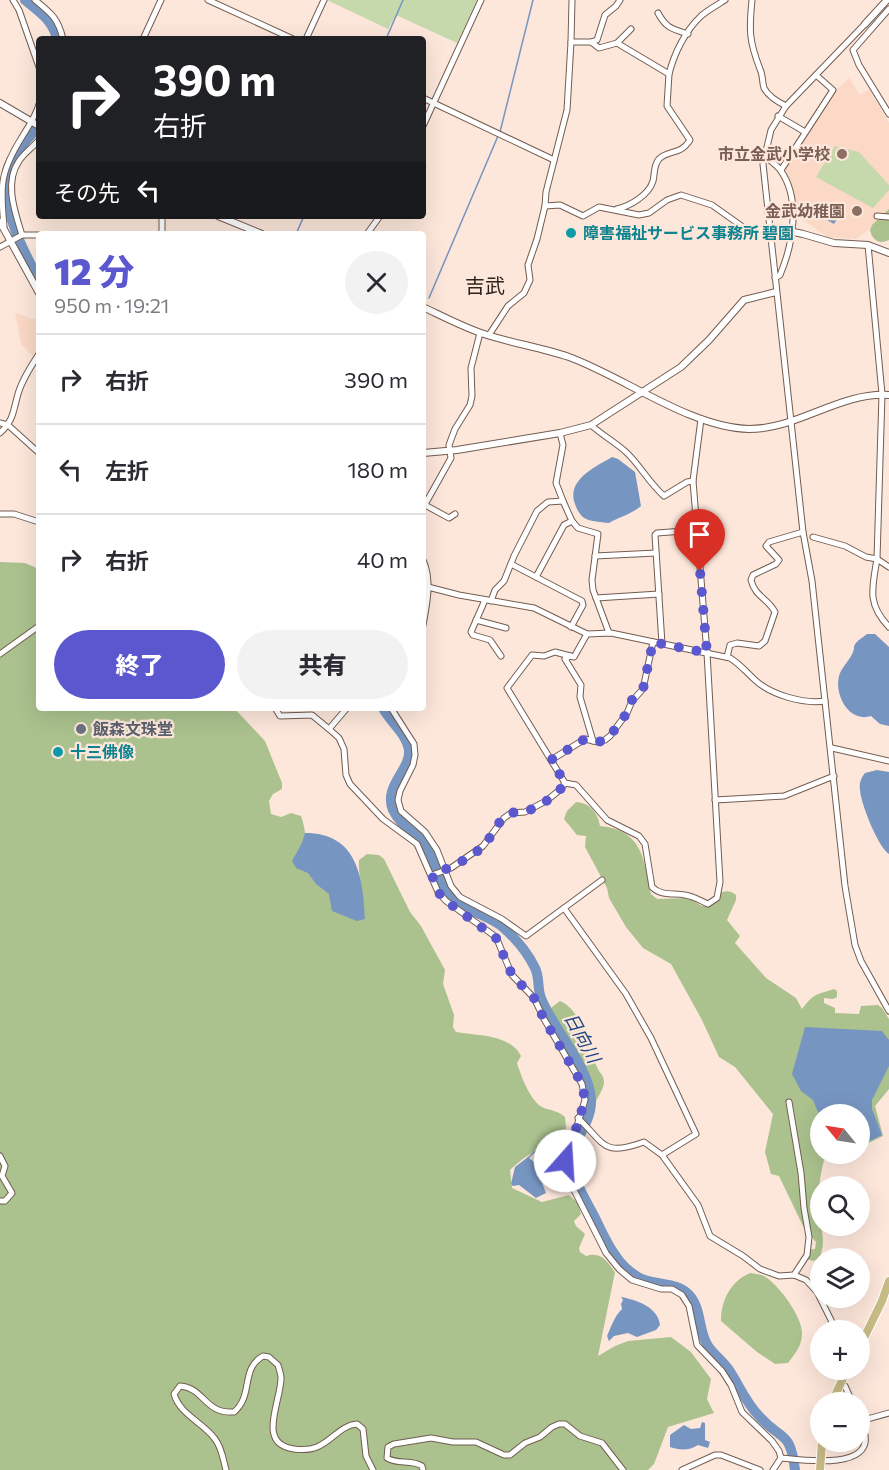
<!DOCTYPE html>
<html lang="ja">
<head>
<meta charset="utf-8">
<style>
  :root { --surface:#fff; --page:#f2f2f3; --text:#2b2b33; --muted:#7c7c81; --line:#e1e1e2; --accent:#5a57cf }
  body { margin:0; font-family:Commissioner,"Noto Sans JP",sans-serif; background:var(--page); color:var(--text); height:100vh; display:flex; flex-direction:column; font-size:22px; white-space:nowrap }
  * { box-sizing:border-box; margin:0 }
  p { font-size:20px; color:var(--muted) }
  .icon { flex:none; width:33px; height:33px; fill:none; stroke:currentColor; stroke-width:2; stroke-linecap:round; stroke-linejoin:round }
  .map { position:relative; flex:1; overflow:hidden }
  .side { position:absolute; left:36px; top:231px; width:390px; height:480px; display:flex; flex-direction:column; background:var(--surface); border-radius:6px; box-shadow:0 6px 24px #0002 }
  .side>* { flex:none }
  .banner { position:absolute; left:36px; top:36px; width:390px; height:183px; border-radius:6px; box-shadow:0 6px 24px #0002; background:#202124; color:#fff; overflow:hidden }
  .needle { width:39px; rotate:300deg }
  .controls { position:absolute; left:810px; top:1104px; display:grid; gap:12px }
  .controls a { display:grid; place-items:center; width:60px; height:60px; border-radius:50%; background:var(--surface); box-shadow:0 6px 24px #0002; font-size:30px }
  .pin { position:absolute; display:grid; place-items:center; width:51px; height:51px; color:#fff; margin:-62px -26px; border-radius:50% 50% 50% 0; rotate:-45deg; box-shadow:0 0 6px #0007 }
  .pin .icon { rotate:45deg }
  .me { position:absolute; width:66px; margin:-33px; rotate:19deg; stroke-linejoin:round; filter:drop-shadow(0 0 4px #0008) }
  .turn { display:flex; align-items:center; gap:21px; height:126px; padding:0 18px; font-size:27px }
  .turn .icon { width:78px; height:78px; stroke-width:2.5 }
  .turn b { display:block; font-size:42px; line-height:51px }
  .then { display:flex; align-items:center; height:57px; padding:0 18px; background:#0003; gap:12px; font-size:22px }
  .round { display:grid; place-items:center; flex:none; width:63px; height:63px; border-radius:32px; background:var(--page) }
  .overview { display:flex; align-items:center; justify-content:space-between; height:102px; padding:0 18px }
  h1 { font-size:36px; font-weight:800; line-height:45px; color:var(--accent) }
  .cta { display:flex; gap:12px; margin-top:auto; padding:12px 18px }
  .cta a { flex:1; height:69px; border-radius:36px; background:var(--accent); color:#fff; font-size:24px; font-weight:800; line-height:69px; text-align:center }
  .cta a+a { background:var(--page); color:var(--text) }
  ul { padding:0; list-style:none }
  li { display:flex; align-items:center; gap:18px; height:90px; padding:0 18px; border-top:2px solid var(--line) }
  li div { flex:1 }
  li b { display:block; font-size:22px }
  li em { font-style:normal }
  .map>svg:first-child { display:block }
  .built { fill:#fbd9c6 }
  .green { fill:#c5d9ad }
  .forest { fill:#abc28e }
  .water { fill:#7695c1 }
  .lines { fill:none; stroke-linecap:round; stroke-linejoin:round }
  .stream { stroke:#7695c1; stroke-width:1.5 }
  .river { stroke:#7695c1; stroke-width:10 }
  .minor-casing { stroke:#735c50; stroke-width:7 }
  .tertiary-casing { stroke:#735c50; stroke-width:8 }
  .primary-casing { stroke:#fff; stroke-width:10 }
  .minor { stroke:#fff; stroke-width:5 }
  .tertiary { stroke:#fff; stroke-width:6 }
  .primary { stroke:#c8bb86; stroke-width:8 }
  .primary-bridge-casing { stroke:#fff; stroke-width:10; stroke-linecap:butt }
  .primary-bridge { stroke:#c8bb86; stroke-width:8 }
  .route { stroke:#5a57cf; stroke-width:10; stroke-dasharray:0 18 }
  .education-dot { fill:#8d6e63; stroke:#fde7db; stroke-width:2 }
  .culture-dot { fill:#0f9aa8; stroke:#fde7db; stroke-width:2 }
  .worship-dot { fill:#6b7280; stroke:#fde7db; stroke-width:2 }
  .labels { text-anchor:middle; stroke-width:4.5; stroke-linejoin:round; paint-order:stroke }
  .education-label { font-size:16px; font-weight:bold; fill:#785e54; stroke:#fde7db; text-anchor:end }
  .culture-label { font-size:16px; font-weight:bold; fill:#0d838f; stroke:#fde7db; text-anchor:start }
  .worship-label { font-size:16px; font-weight:bold; fill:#5b616d; stroke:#fde7db; text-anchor:start }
  .water-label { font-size:18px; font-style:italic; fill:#204981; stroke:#fde7db }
  .quarter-label { font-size:20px; fill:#2c231d; stroke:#fde7db }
</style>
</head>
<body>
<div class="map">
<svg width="889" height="1470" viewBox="0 0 889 1470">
  <rect width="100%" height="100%" fill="#fde7db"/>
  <g class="built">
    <polygon points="849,78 860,95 869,89 889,123 889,213 857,239 828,237 796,215 793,188 785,169 836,90"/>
    <polygon points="15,312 32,319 39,318 39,350 33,356 21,344"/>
  </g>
  <g class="green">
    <polygon points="327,0 477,0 457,43 396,15 388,29"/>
    <polygon points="835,146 859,152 889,185 889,190 873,208 816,177"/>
  </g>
  <g class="forest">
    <path d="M889 209V240C879 245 872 240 870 230L872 225Z"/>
    <path d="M0 562 25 563 39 569V708H234L265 741 282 783V789L273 794 269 801 271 814 281 817 291 813 301 816C310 840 303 873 324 890L360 895C362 882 358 873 359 860L367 854 379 855 384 859 410 912 421 926 445 970 443 984 454 1015 453 1027 456 1032C478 1036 510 1034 521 1056L517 1063C521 1076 531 1103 544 1108 553 1111 558 1111 565 1117L566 1128 558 1144C540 1145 523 1158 510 1170L512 1188 542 1202 569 1195 578 1203 581 1214 574 1221 576 1226 585 1234 579 1248 580 1252 586 1256C601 1251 607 1261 615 1272L598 1356 615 1346 628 1341 671 1337 691 1352 711 1379 707 1399 714 1413 668 1427 654 1464 648 1470H0Z"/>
    <path d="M576 802C590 803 598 813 600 826 643 830 644 860 651 894L657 899 688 898 702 906C712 898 724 885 736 895V900L727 920 740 936 735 943 766 978 796 998 802 1009C815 993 813 996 834 989L837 991V997L833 999 824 998V1003L835 1008V1013L859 1014 861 1006 878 1005 882 1008 889 1019V1089L875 1106 883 1136 860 1147 872 1095 814 1100 820 1114V1154H849L824 1160C820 1175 818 1192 818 1208 819 1227 828 1238 819 1259L813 1261 807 1259 806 1250 815 1249 816 1242 804 1228 779 1176 771 1174 765 1152 773 1114 735 1067 719 1057 702 1020 671 964 643 948 626 927 609 898 607 888 585 847 586 836 577 835 564 819 567 811Z"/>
    <path d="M560 1001C583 1010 587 1049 598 1069 600 1073 604 1076 604 1082 604 1088 598 1097 595 1103L588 1081 552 1014 551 1008Z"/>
    <path d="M750 1273C755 1274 760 1274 764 1276 778 1284 803 1317 802 1334 802 1345 795 1354 788 1363L775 1364 757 1352 721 1321C721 1300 731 1281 750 1273Z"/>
  </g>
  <g class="water">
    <polygon points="822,203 840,214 834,224 815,213"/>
    <path d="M612 457 618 459 635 472 641 506C632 514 619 517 609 523 602 522 593 522 586 519 580 516 577 510 575 504 566 480 595 467 612 457Z"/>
    <path d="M867 634H875L889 647V726L880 724 871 716C850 723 834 696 839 676 841 668 850 660 853 652 855 647 853 646 856 643 859 639 864 637 867 634Z"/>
    <path d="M877 770 889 772V854C878 847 861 804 860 790 859 783 861 778 865 773Z"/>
    <path d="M305 833C357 833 363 876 365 919L357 921 332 911 329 894 316 884 308 873 296 868 292 861 302 843Z"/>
    <polygon points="805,1027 882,1031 889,1040 889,1066 872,1100 872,1109 882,1135 860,1146 860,1114 820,1114 820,1117 813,1100 801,1091 792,1074"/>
    <polygon points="528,1157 534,1162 546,1193 536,1198 519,1185 513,1186 511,1184 515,1167"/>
    <path d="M621 1297C637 1300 658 1307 660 1325L656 1330 637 1337 628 1333 614 1336 609 1341 607 1336C612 1325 614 1317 622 1309L621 1304 623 1300Z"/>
    <path d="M702 1422 705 1423V1440L710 1442 708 1448 698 1445C689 1451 679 1450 670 1447V1435L684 1425 691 1429 700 1428Z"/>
  </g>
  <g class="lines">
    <g class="stream">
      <polyline points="386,39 403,0"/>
      <polyline points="500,132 533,0"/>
      <polyline points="296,234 304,216"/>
      <polyline points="429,298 498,136"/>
      <path d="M528 1158C537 1148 549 1143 562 1145"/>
    </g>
    <g class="river">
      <path d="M25 0C39 12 53 20 57 39"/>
      <path d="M39 126C28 138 15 152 8 167 0 206 21 247 39 280"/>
      <path d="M383 708C390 722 407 734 409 750 411 770 383 786 393 810 400 825 414 831 424 843 436 861 439 889 457 902 471 913 491 916 504 928 516 939 528 953 535 968 540 978 537 988 541 998 553 1029 590 1068 591 1100 592 1119 577 1137 570 1155 571 1178 585 1198 595 1218 601 1230 607 1244 615 1255 620 1263 629 1272 638 1277 654 1286 676 1281 689 1295 702 1309 698 1331 708 1346 714 1355 723 1361 729 1370 739 1385 746 1403 759 1416 782 1442 790 1429 795 1470"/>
    </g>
    <g class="minor-casing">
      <g id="minor">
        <polyline points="13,0 19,10 39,67"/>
        <path d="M35 0C51 13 58 18 63 39"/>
        <polyline points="208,0 293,39"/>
        <path d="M725 0C717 5 708 10 701 16 685 31 674 54 669 74L617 43 599 48 591 42H571L567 110 546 192 545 206 560 205 583 216 599 207 639 215 649 213 667 200 681 195 712 205 743 227 756 231 769 227"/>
        <path d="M752 0C749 30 749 41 760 69 763 75 762 82 764 88 768 96 778 102 786 106"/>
        <polyline points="889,9 853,50 859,65 889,114"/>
        <path d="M658 13C666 28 672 29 688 34"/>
        <polyline points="143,39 161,0"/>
        <polyline points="306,39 324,0"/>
        <polyline points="571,42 572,0"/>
        <polyline points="591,42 597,40 605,15 616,6 620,0"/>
        <polyline points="617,43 631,29"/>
        <polyline points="423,98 554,160"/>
        <polyline points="778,116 805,132"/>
        <polyline points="423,126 481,0"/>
        <path d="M39 140C33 147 24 153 19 161 4 183 15 212 22 235H39"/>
        <path d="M764 155C769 160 777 165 781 171 801 200 793 244 780 275L775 278"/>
        <polyline points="781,170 833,90 816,75"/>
        <path d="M617 209C630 206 649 195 653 181 655 174 653 166 659 159 669 149 680 156 690 140L667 106 669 74"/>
        <polyline points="162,216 162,234"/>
        <polyline points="877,216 889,217"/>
        <path d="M4 226C0 186 0 172 22 137 28 127 36 116 39 104"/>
        <polyline points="367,234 380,216"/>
        <path d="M868 245 882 394 877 559C872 589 867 604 889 627"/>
        <polyline points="0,247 22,235"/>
        <polyline points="489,335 508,306 524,293 530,280 528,265 537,239 545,206"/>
        <polyline points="0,423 8,425 39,453"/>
        <path d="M0 433C14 420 13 411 18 394 22 380 31 366 39 354"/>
        <polyline points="693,481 701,419"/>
        <polyline points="425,505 449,518 455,514"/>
        <polyline points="423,508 451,458 449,445 455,429 470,405 472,396 471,368 480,333"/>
        <polyline points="0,514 14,514 39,522"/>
        <polyline points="572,521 578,528 598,534 592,580 593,590 609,633"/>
        <polyline points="803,532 812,581 845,886 855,945 861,961 889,1011"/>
        <polyline points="813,537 845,546 866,557 877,559 889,567"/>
        <polyline points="595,556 656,553"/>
        <path d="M423 560C432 579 427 604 423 625"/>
        <polyline points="511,564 582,601 583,605 571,627"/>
        <polyline points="536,577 564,525 572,521 563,501"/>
        <path d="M428 587 459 595 534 608 587 634 611 633 730 658C740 664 746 672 755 680 771 695 803 704 825 701"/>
        <polyline points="596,598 659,594"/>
        <polyline points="485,600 471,632 473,635 490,640 501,656"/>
        <polyline points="491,601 495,590 504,581 514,556 537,511 548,502 563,501 556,483 563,445 560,433"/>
        <polyline points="476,620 506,628"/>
        <polyline points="662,644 655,535 657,533 697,530"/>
        <polyline points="0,654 39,626"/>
        <polyline points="570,656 565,659 581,685 580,697 593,741"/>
        <path d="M727 657 730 645 737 643 759 646 765 641 775 612C768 598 755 597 751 580L753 575 776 564 779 560 766 546 769 542 803 532 763 164 771 130 786 106 865 24"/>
        <polyline points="275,708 280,716 312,715 329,729 347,708"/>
        <polyline points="391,708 414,744 415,755 413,765 400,791 398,800 401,811 425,832 437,850 451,886 460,897 502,919 526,936 602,880"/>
        <polyline points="329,729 339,738 344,749 346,775 350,784 383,819 417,844 438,892 446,901 496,937 512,975 534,998 544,1019 582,1084 585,1100 576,1129 564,1152 565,1161 573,1188 606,1253 619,1269 632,1280 661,1289 672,1289 682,1295 689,1306 697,1345 722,1371 731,1385 742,1412 772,1441 779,1451 781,1458"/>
        <polyline points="832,748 889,761"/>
        <polyline points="551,760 585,739 598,742 605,740 610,736 627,713 632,701 643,689 653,642"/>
        <path d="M565 783 576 785 607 820 639 836 645 844 652 887C661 896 673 893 685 895 693 896 701 901 708 904L717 898 720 882 707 653 693 481 687 482 664 496C649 483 640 465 626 452 615 442 602 435 591 425"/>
        <polyline points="715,800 784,796 834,776"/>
        <polyline points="432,875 451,868 483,846 504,818 511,813 525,812 546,801 561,789 565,783 507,688 532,655 544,656 555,652 574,657 587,634"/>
        <polyline points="564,908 626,994 651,1038 696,1134 662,1155"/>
        <polyline points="789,1102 801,1173 804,1208 809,1237 807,1255 794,1275"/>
        <path d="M578 1118C605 1144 603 1157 644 1142L662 1155 698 1205 710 1236 743 1256 760 1269 779 1276 794 1275 806 1280 817 1292 836 1330"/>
        <polyline points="0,1156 5,1166 2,1176 12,1193 5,1201 0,1201"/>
        <polyline points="840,1384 845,1386 852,1402"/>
        <polyline points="860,1421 889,1413"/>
        <path d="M226 1470C223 1459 222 1448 215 1439 203 1422 180 1415 174 1394L180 1386C205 1388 204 1414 234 1412 254 1395 240 1369 263 1356L269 1357 278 1365C279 1369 281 1374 281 1378 281 1402 256 1444 294 1449 302 1450 310 1450 317 1447 332 1441 341 1425 357 1424L363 1429 366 1456 373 1470"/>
        <path d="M423 1470 422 1466C411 1459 398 1465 387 1458L388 1447 394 1444 431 1438 453 1442H476L504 1455H510L525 1443 540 1437 552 1427 559 1424H565L580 1436 602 1443 623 1470"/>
        <polyline points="682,1470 715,1455 721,1455 760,1470"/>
        <path d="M773 1470 781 1458C802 1460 871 1470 865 1435 864 1430 861 1425 860 1421"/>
      </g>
    </g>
    <g class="tertiary-casing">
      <g id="tertiary">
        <polyline points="865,24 887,0"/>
        <polyline points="0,103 39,126"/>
        <polyline points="218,216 262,234"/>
        <polyline points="0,222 39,293"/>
        <polyline points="769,227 803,234 834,243 868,245 889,253"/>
        <path d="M423 307C442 316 461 326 481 333 510 343 540 347 569 357 624 377 691 428 749 429 799 429 839 392 889 395"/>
        <polyline points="423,453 457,450 560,433 591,425 681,367 709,340 744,300 776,292"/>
      </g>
    </g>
    <g class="primary-casing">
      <g id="primary">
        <polyline points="860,1346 882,1301 889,1281"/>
        <polyline points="832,1402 847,1370"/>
      </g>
    </g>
    <use href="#minor" class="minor"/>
    <use href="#tertiary" class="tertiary"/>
    <use href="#primary" class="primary"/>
    <g class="primary-bridge-casing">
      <polyline id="primary-bridge" points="820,1470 822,1442"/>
    </g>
    <use href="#primary-bridge" class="primary-bridge"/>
  </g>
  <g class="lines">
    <path class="route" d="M565 1161 564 1152 576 1129 585 1100 582 1084 544 1019 534 998 512 975 496 938 446 901 438 892 432 875C449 868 471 859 484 845 493 836 498 818 511 813 515 812 520 813 524 812 538 808 558 795 565 783L551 760 585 739 598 742 605 740 610 736 627 713 632 700 643 689 653 642 707 653 700 571"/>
  </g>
  <g class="education-dot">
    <circle cx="842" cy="154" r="6"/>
    <circle cx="857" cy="211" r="6"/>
  </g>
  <g class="culture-dot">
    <circle cx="571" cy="233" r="6"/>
    <circle cx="58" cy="752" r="6"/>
  </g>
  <circle class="worship-dot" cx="81" cy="729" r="6"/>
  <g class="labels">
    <g class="education-label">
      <text x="830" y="160">市立金武小学校</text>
      <text x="845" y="217">金武幼稚園</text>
    </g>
    <g class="culture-label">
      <text x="583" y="239">障害福祉サービス事務所 碧園</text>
      <text x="70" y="758">十三佛像</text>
    </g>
    <g class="worship-label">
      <text x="93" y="735">飯森文珠堂</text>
    </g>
    <g class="water-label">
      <text transform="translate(582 1038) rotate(61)" y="6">日向川</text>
    </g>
    <g class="quarter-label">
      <text x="485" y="293">吉武</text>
    </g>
  </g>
</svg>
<div class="controls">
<a><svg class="needle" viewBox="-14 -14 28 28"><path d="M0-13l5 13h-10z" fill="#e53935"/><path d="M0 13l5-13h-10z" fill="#7c7c81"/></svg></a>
<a><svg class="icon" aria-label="search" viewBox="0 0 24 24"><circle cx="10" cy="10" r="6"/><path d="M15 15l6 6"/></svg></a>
<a><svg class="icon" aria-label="layers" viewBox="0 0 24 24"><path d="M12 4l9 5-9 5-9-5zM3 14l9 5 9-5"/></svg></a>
<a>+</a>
<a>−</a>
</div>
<div class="pin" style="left:700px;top:571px;background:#d93025"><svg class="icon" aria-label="arrive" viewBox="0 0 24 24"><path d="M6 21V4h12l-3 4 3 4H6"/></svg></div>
<svg class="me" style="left:565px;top:1161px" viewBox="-20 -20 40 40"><circle r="19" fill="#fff"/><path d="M0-13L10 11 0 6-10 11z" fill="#5a57cf"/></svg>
<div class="banner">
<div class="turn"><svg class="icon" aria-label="right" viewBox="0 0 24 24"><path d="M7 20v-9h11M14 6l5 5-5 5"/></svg><div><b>390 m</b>右折</div></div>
<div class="then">その先<svg class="icon" aria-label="left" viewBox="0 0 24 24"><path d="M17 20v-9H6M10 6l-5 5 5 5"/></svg></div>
</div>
<section class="side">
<div class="overview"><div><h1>12 分</h1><p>950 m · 19:21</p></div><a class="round"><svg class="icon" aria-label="close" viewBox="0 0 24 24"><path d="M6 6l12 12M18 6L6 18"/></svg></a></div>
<ul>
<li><svg class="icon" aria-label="right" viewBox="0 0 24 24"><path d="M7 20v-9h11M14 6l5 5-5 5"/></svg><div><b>右折</b></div><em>390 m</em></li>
<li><svg class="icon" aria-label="left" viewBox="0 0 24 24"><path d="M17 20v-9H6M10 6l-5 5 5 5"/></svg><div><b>左折</b></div><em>180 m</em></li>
<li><svg class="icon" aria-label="right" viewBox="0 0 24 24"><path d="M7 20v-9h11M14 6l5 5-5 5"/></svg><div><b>右折</b></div><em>40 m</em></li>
</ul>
<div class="cta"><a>終了</a><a>共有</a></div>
</section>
</div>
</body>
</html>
